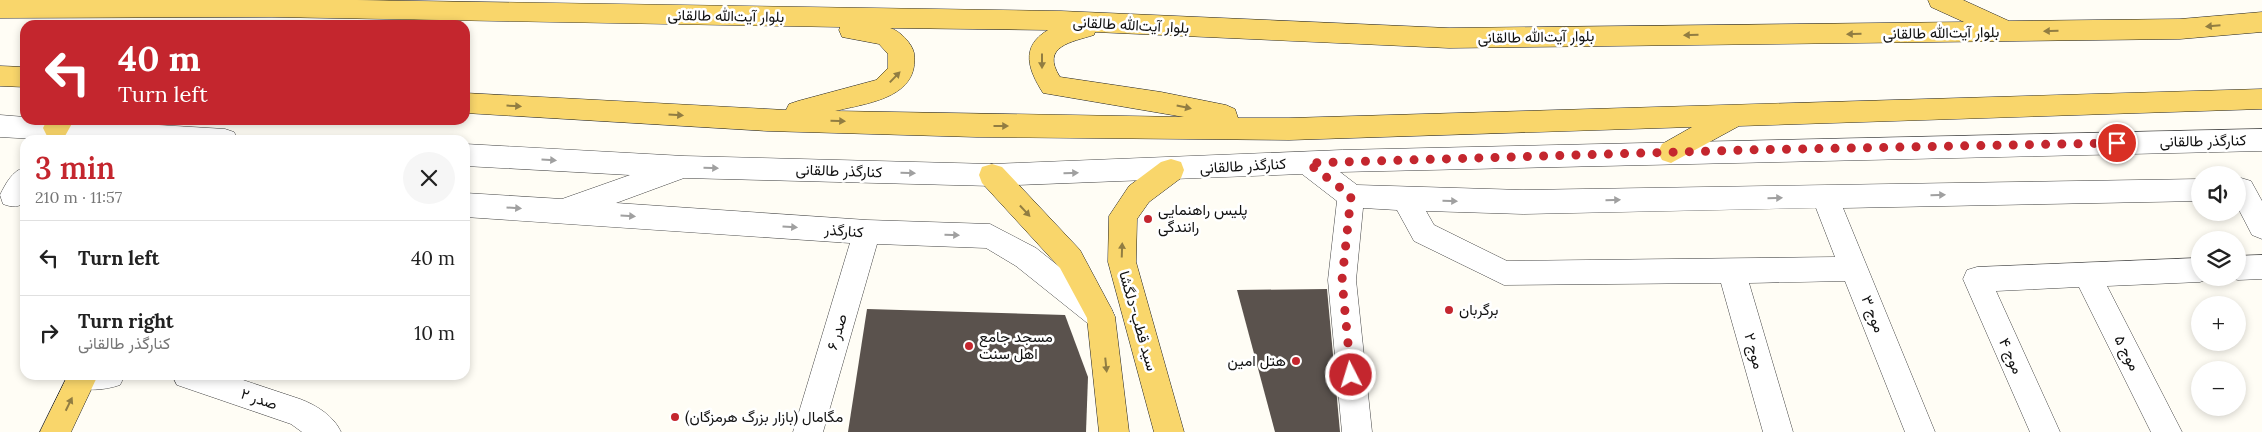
<!DOCTYPE html>
<html lang="en">
<head>
<meta charset="utf-8">
<style>
  :root { --surface:#fff; --page:#f6f6f6; --text:#222; --muted:#767676; --line:#e0e0e0; --accent:#c4262e }
  body { margin:0; font-family:Lora,Vazirmatn,serif; background:var(--page); color:var(--text); height:100vh; display:flex; flex-direction:column; font-size:19px; white-space:nowrap }
  * { box-sizing:border-box; margin:0 }
  p { font-size:16px; color:var(--muted) }
  .icon { flex:none; width:28px; height:28px; fill:none; stroke:currentColor; stroke-width:2; stroke-linecap:round; stroke-linejoin:round }
  .map { position:relative; flex:1; overflow:hidden }
  .drawer { position:absolute; left:20px; top:135px; width:450px; height:245px; display:flex; flex-direction:column; background:var(--surface); border-radius:15px; box-shadow:0 2px 8px #0003 }
  .drawer>* { flex:none }
  .banner { position:absolute; left:20px; top:20px; width:450px; height:105px; border-radius:15px; box-shadow:0 2px 8px #0003; background:#c4262e; color:#fff; overflow:hidden }
  .controls { position:absolute; left:2191px; top:166px; display:grid; gap:10px }
  .controls a { display:grid; place-items:center; width:55px; height:55px; border-radius:50%; background:var(--surface); box-shadow:0 2px 8px #0003; font-size:25px }
  .pin { position:absolute; display:grid; place-items:center; width:42px; height:42px; color:#fff; margin:-21px; border:2px solid #fff; border-radius:50%; box-shadow:0 1px 5px #0007 }
  .me { position:absolute; width:55px; margin:-28px; rotate:355deg; stroke-linejoin:round; filter:drop-shadow(0 0 4px #0008) }
  .turn { display:flex; align-items:center; gap:18px; height:105px; padding:0 15px; font-size:22px }
  .turn .icon { width:65px; height:65px; stroke-width:2.5 }
  .turn b { display:block; font-size:35px; line-height:42px }
  .round { display:grid; place-items:center; flex:none; width:52px; height:52px; border-radius:26px; background:var(--page) }
  .headline { display:flex; align-items:center; justify-content:space-between; height:85px; padding:0 15px }
  h1 { font-size:30px; font-weight:600; line-height:38px; color:var(--accent) }
  ul { padding:0; list-style:none }
  li { display:flex; align-items:center; gap:15px; height:75px; padding:0 15px; border-top:1px solid var(--line) }
  li div { flex:1 }
  li b { display:block; font-size:19px }
  li em { font-style:normal }
  .map>svg:first-child { display:block }
  .building { fill:#5a524d }
  .lines { fill:none; stroke-linecap:round; stroke-linejoin:round }
  .minor-casing { stroke:#444; stroke-width:1 }
  .major-casing { stroke:#222; stroke-width:1 }
  .minor { fill:#fff; fill-rule:evenodd }
  .major { fill:#f9d66b; fill-rule:evenodd }
  .oneway { fill:#917d42 }
  .oneway2 { fill:#a0a0a0 }
  .route { stroke:#c4262e; stroke-width:9; stroke-dasharray:0 16.2 }
  .poi-dot { fill:#c4262e; stroke:#fff; stroke-width:2 }
  .labels { text-anchor:middle; stroke-width:5; stroke-linejoin:round; paint-order:stroke }
  .street-label { font-size:15px; fill:#111; stroke:#fff }
  .poi-label { font-size:15px; fill:#111; stroke:#fff; text-anchor:start }
</style>
</head>
<body>
<div class="map">
<svg width="2262" height="432" viewBox="0 0 2262 432">
  <rect width="100%" height="100%" fill="#fffdf5"/>
  <g class="building">
    <polygon points="1327,289 1340,432 1275,432 1237,290"/>
    <polygon points="867,309 1065,315 1088,377 1086,432 848,432"/>
  </g>
  <g class="lines">
    <g class="minor-casing">
      <g id="minor">
        <polygon points="0,115 25,117 25,120 76,120 225,129 234,132 238,140 53,140 0,137"/>
        <path d="M2262 129V151L1340 172 1357 185 1523 190 2200 179V201L1843 208 1935 432H1905L1845 281 1749 283 1793 432H1763L1721 283 1504 285 1414 241 1397 210 1363 208 1356 280 1372 432H1342L1328 280 1337 201 1302 174 992 186 684 178 616 203 867 220 990 224 1036 248 1111 308 1115 317 1111 326 1101 330 1091 326 1016 266 986 248 877 244 823 432H793L850 243 465 217V193L562 199 630 175 465 166V144L684 156 992 164 1342 150ZM1816 208 1835 257 1507 261 1434 225 1426 211 1523 214Z"/>
        <path d="M25 167V200C20 209 11 207 3 204L0 195C6 183 12 171 25 167Z"/>
        <polygon points="2241,178 2251,181 2262,201 2262,239 2252,235 2238,208 2238,179"/>
        <polygon points="2262,255 2262,279 2238,280 2230,278 2238,278 2238,256"/>
        <polygon points="2200,258 2200,278 2211,278 2200,282 2107,286 2182,432 2151,432 2079,287 1996,291 2060,432 2030,432 1963,279 1967,270 1977,267"/>
        <path d="M68 375H125L120 385C105 390 87 392 72 386Z"/>
        <path d="M172 375H228L300 399C316 405 334 416 341 432H302L291 424 177 385Z"/>
      </g>
    </g>
    <g class="major-casing">
      <g id="major">
        <path d="M0 0H357L1061 11 1449 28 1964 22 1931 7 1928 0H1963L2009 21 2180 19 2262 12V32L2180 39 1449 48 1095 32 1094 35C1072 42 1040 46 1060 77L1161 92 1226 105 1235 109 1238 118H1289L2262 89V109L1739 126 1671 163 1662 160 1658 152 1662 144 1692 127 1289 140 976 137 767 131 465 113V93L786 110 789 104 798 101 876 80 888 68V54L879 44 842 37 839 30 840 27 272 17 0 18ZM890 28 1048 30C1019 47 1029 71 1043 93L1184 117 835 111C868 103 920 98 914 53 912 43 899 30 890 28Z"/>
        <polygon points="0,66 25,67 25,87 0,86"/>
        <polygon points="47,120 74,120 65,136 56,139 47,136 43,128"/>
        <polygon points="1171,159 1181,162 1184,170 1181,178 1149,202 1137,219 1136,262 1184,432 1154,432 1108,262 1109,216 1129,186 1161,162"/>
        <polygon points="992,164 1002,167 1080,250 1111,308 1115,317 1129,432 1099,432 1087,318 1060,268 982,183 979,175 982,167"/>
        <polygon points="68,375 98,375 71,432 40,432"/>
      </g>
    </g>
    <use href="#minor" class="minor"/>
    <use href="#major" class="major"/>
  </g>
  <defs><path id="oneway-solid" d="M-6-.8H1V-3.2L6.5 0L1 3.2V.8H-6Z" transform="scale(1.25)"/></defs>
  <g class="oneway">
    <use href="#oneway-solid" transform="translate(2213 26) rotate(175)"/>
    <use href="#oneway-solid" transform="translate(2051 31) rotate(179)"/>
    <use href="#oneway-solid" transform="translate(1854 34) rotate(179)"/>
    <use href="#oneway-solid" transform="translate(1691 35) rotate(179)"/>
    <use href="#oneway-solid" transform="translate(1042 61) rotate(90)"/>
    <use href="#oneway-solid" transform="translate(895 77) rotate(-46)"/>
    <use href="#oneway-solid" transform="translate(514 106) rotate(3)"/>
    <use href="#oneway-solid" transform="translate(1184 107) rotate(12)"/>
    <use href="#oneway-solid" transform="translate(676 115) rotate(3)"/>
    <use href="#oneway-solid" transform="translate(838 121) rotate(2)"/>
    <use href="#oneway-solid" transform="translate(1001 126)"/>
    <use href="#oneway-solid" transform="translate(1025 211) rotate(47)"/>
    <use href="#oneway-solid" transform="translate(1122 250) rotate(-88)"/>
    <use href="#oneway-solid" transform="translate(1106 365) rotate(84)"/>
    <use href="#oneway-solid" transform="translate(69 404) rotate(-64)"/>
  </g>
  <g class="oneway2">
    <use href="#oneway-solid" transform="translate(549 160) rotate(3)"/>
    <use href="#oneway-solid" transform="translate(711 168) rotate(2)"/>
    <use href="#oneway-solid" transform="translate(908 173) rotate(2)"/>
    <use href="#oneway-solid" transform="translate(1071 173) rotate(-2)"/>
    <use href="#oneway-solid" transform="translate(1938 195) rotate(-1)"/>
    <use href="#oneway-solid" transform="translate(1775 198) rotate(-1)"/>
    <use href="#oneway-solid" transform="translate(1613 200) rotate(-1)"/>
    <use href="#oneway-solid" transform="translate(1450 201) rotate(1)"/>
    <use href="#oneway-solid" transform="translate(514 208) rotate(4)"/>
    <use href="#oneway-solid" transform="translate(628 216) rotate(4)"/>
    <use href="#oneway-solid" transform="translate(790 227) rotate(4)"/>
    <use href="#oneway-solid" transform="translate(952 235) rotate(2)"/>
  </g>
  <g class="lines">
    <polyline class="route" points="1351,375 1342,280 1351,196 1308,163 1746,150 2117,143"/>
  </g>
  <g class="poi-dot">
    <circle cx="1148" cy="219" r="5"/>
    <circle cx="1449" cy="310" r="5"/>
    <circle cx="969" cy="346" r="5"/>
    <circle cx="1296" cy="361" r="5"/>
    <circle cx="675" cy="417" r="5"/>
  </g>
  <g class="labels">
    <g class="street-label">
      <text transform="translate(726 16) rotate(1)" y="5">بلوار آیت‌الله طالقانی</text>
      <text transform="translate(1131 25) rotate(3)" y="5">بلوار آیت‌الله طالقانی</text>
      <text transform="translate(1941 33) rotate(-1)" y="5">بلوار آیت‌الله طالقانی</text>
      <text transform="translate(1536 37) rotate(-1)" y="5">بلوار آیت‌الله طالقانی</text>
      <text transform="translate(2203 141) rotate(-1)" y="5">کنارگذر طالقانی</text>
      <text transform="translate(1243 166) rotate(-3)" y="5">کنارگذر طالقانی</text>
      <text transform="translate(839 171) rotate(2)" y="5">کنارگذر طالقانی</text>
      <text transform="translate(844 231) rotate(4)" y="5">کنارگذر</text>
      <text transform="translate(1873 314) rotate(68)" y="5">موج ۳</text>
      <text transform="translate(1138 321) rotate(74)" y="5">سید قطب-دلگشا</text>
      <text transform="translate(837 332) rotate(-73)" y="5">صدر ۶</text>
      <text transform="translate(1754 351) rotate(74)" y="5">موج ۲</text>
      <text transform="translate(2127 353) rotate(63)" y="5">موج ۵</text>
      <text transform="translate(2011 356) rotate(66)" y="5">موج ۴</text>
      <text transform="translate(259 399) rotate(19)" y="5">صدر ۲</text>
    </g>
    <g class="poi-label">
      <text x="1158" y="215">پلیس راهنمایی<tspan x="1158" dy="17">رانندگی</tspan></text>
      <text x="1459" y="315">برگربان</text>
      <text x="979" y="342">مسجد جامع<tspan x="979" dy="17">اهل سنت</tspan></text>
      <text x="1286" y="366" text-anchor="end">هتل امین</text>
      <text x="685" y="422">مگامال (بازار بزرگ هرمزگان)</text>
    </g>
  </g>
</svg>
<div class="controls">
<a><svg class="icon" aria-label="sound" viewBox="0 0 24 24"><path d="M4 9h4l5-4v14l-5-4H4zM17 9q2 3 0 6"/></svg></a>
<a><svg class="icon" aria-label="layers" viewBox="0 0 24 24"><path d="M12 4l9 5-9 5-9-5zM3 14l9 5 9-5"/></svg></a>
<a>+</a>
<a>−</a>
</div>
<div class="pin" style="left:2117px;top:143px;background:#d93025"><svg class="icon" aria-label="arrive" viewBox="0 0 24 24"><path d="M6 21V4h12l-3 4 3 4H6"/></svg></div>
<svg class="me" style="left:1351px;top:375px" viewBox="-20 -20 40 40"><circle r="17" fill="#c4262e" stroke="#fff" stroke-width="3"/><path d="M0-11L8 9 0 5-8 9z" fill="#fff"/></svg>
<div class="banner">
<div class="turn"><svg class="icon" aria-label="left" viewBox="0 0 24 24"><path d="M17 20v-9H6M10 6l-5 5 5 5"/></svg><div><b>40 m</b>Turn left</div></div>
</div>
<section class="drawer">
<div class="headline"><div><h1>3 min</h1><p>210 m · 11:57</p></div><a class="round"><svg class="icon" aria-label="close" viewBox="0 0 24 24"><path d="M6 6l12 12M18 6L6 18"/></svg></a></div>
<ul>
<li><svg class="icon" aria-label="left" viewBox="0 0 24 24"><path d="M17 20v-9H6M10 6l-5 5 5 5"/></svg><div><b>Turn left</b></div><em>40 m</em></li>
<li><svg class="icon" aria-label="right" viewBox="0 0 24 24"><path d="M7 20v-9h11M14 6l5 5-5 5"/></svg><div><b>Turn right</b><p>کنارگذر طالقانی</p></div><em>10 m</em></li>
</ul>
</section>
</div>
</body>
</html>
